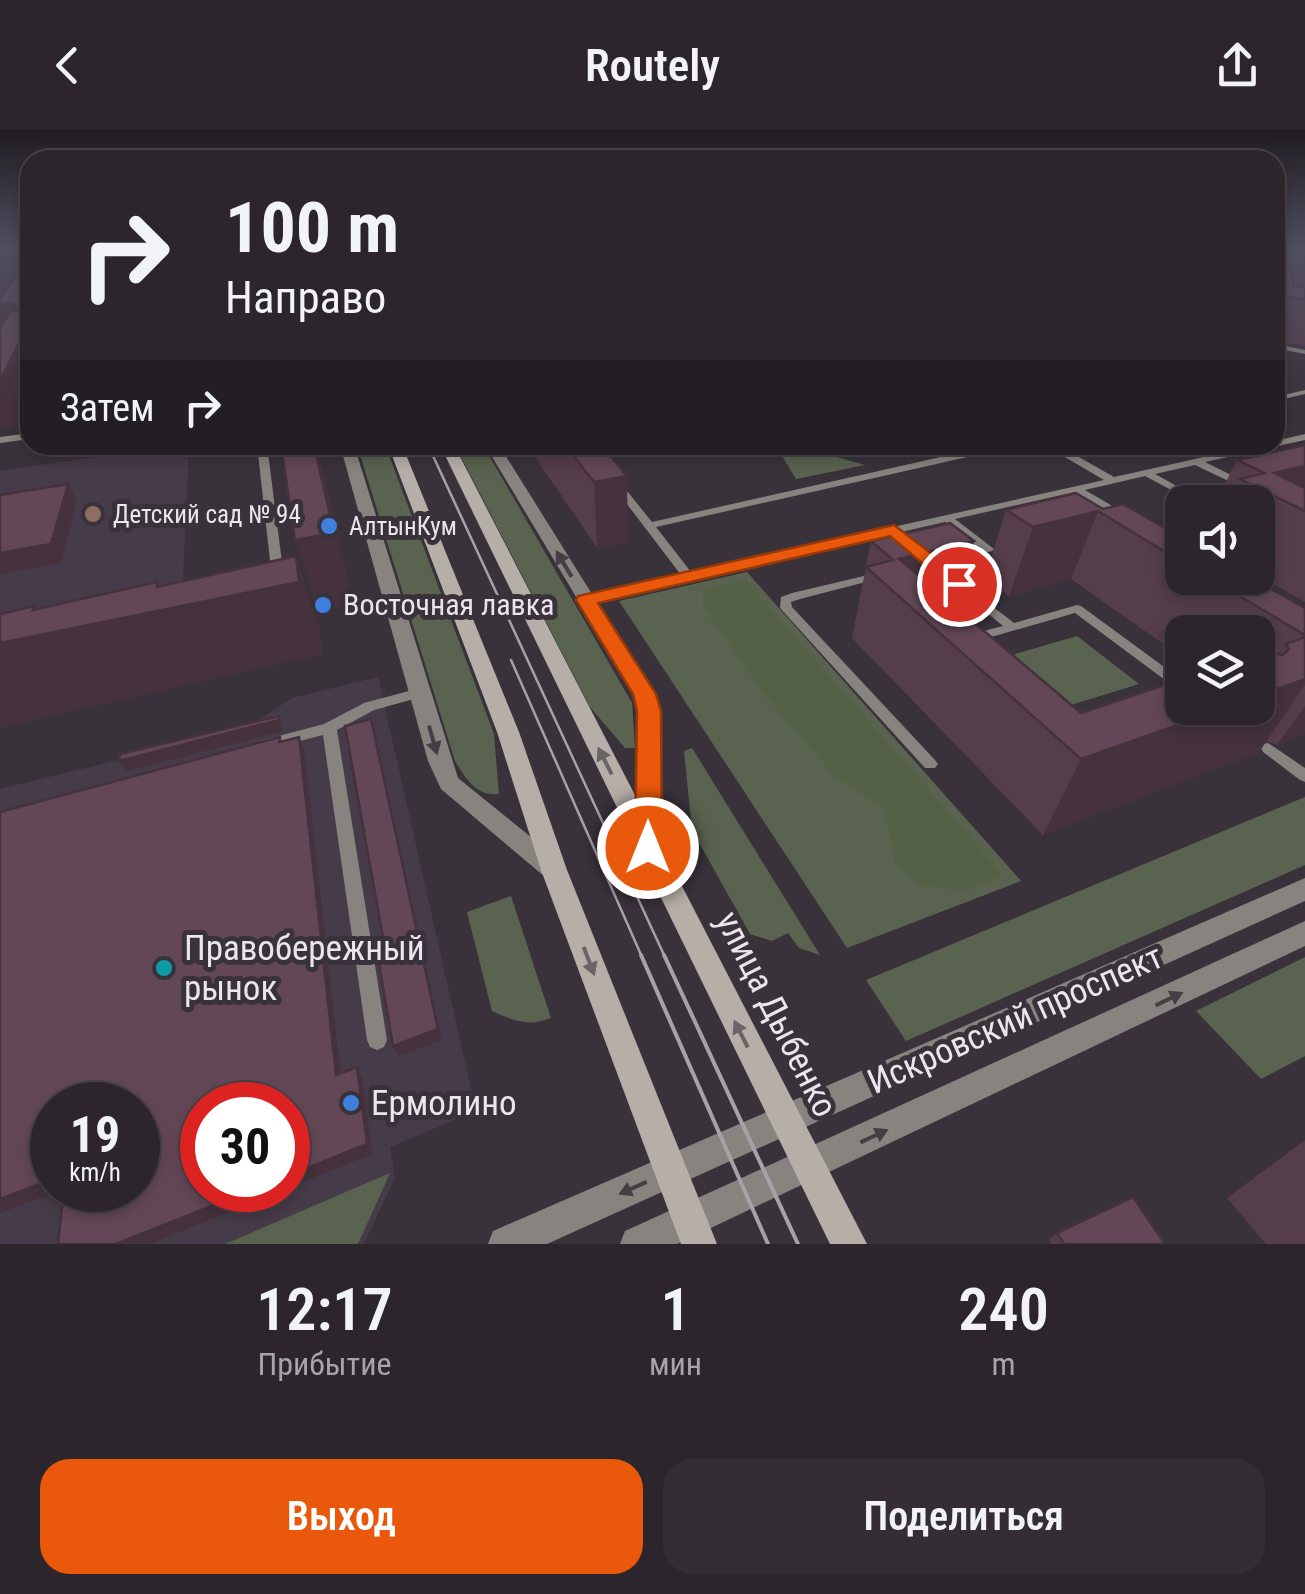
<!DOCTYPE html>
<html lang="ru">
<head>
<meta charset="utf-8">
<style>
  :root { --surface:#2c262c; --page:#342e34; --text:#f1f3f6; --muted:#a6a5a9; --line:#484348; --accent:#ea580c }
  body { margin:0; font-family:"Roboto Condensed",sans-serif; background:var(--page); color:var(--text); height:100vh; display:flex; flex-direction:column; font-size:38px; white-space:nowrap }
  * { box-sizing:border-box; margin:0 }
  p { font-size:32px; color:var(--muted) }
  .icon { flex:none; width:55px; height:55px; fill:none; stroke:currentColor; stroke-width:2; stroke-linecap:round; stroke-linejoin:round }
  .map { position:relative; height:1114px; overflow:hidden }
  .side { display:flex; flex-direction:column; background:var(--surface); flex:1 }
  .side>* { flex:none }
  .hud { position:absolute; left:20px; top:20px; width:1265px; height:305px; border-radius:30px; box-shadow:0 5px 15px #0003,0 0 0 2px var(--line); background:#2c262c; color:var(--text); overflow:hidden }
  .buttons { position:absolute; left:1165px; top:355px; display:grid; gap:20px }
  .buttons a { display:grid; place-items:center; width:110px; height:110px; border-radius:20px; background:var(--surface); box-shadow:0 5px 15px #0003,0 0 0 2px var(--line); font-size:50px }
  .speed { position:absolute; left:30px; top:952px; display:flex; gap:20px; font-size:50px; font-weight:700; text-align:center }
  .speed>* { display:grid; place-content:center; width:130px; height:130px; border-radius:50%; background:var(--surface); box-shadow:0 5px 15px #0003,0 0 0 2px var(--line); line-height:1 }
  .speed small { font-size:25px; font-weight:400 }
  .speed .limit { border:15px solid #d22; background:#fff; color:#111 }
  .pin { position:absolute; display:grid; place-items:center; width:85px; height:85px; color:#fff; margin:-42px; border:5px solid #fff; border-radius:50%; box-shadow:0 2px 10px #0007 }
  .me { position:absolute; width:110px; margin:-55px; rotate:0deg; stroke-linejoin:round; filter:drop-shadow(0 0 8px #0008) }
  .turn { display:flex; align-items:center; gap:35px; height:210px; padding:0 40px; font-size:45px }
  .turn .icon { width:130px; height:130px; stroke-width:2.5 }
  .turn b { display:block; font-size:70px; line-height:85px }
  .then { display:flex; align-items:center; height:95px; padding:0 40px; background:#0003; gap:20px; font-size:38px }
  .eta { display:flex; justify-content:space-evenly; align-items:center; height:170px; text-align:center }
  .eta b { font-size:60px; font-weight:600; line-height:70px }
  .cta { display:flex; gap:20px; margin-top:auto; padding:20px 40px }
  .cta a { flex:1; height:115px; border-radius:30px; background:var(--accent); color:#fff; font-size:40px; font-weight:600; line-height:115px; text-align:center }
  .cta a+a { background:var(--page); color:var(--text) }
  header { display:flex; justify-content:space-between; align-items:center; height:130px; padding:0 40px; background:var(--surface); font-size:45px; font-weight:600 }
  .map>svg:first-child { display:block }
  .built { fill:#463b49; fill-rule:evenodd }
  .green { fill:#5a634f }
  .forest { fill:#556146 }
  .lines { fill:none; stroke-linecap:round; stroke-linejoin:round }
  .service { fill:#87837f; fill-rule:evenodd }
  .minor { fill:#87837f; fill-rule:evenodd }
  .tertiary { fill:#87837f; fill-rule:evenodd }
  .secondary { fill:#b5afa8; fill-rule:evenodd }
  .tram-far1 { stroke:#a7a1a8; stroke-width:2.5 }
  .tram { stroke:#a7a1a8; stroke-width:4 }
  .wall { fill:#553d4a }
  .shaded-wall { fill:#45323c }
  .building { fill:#634756; stroke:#45323c; stroke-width:2.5 }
  .oneway { fill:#463e45 }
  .oneway2 { fill:#6b6467 }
  .route { fill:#ea580c; stroke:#983908; stroke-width:2.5 }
  .education-dot { fill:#8d6e63; stroke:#3a323b; stroke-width:4 }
  .shop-dot { fill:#3f7fe0; stroke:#3a323b; stroke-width:4 }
  .culture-dot { fill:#0f9aa8; stroke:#3a323b; stroke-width:4 }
  .labels { text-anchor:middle; stroke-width:10; stroke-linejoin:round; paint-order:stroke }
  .far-poi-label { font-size:25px; fill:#ebe6ec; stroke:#3a323b; text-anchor:start }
  .poi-label { font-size:30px; fill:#ebe6ec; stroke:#3a323b; text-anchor:start }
  .near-poi-label { font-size:35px; fill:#ebe6ec; stroke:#3a323b; text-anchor:start }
  .near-street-label { font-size:35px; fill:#ebe6ec; stroke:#3a323b }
</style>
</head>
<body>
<header><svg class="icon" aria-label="back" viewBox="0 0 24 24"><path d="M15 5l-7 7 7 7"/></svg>Routely<svg class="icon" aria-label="share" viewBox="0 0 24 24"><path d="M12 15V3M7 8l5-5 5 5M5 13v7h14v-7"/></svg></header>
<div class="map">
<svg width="1305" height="1114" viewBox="0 0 1305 1114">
  <rect width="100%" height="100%" fill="#3a323b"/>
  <g class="built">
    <polygon points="175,315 189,315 182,472 0,508 0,341"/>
    <path d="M378 547 476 981 390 1017 395 1048 364 1114H0V659L245 599 292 568ZM52 975H138V1060H52ZM202 975H288V1060H202Z"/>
  </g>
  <g class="green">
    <path d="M357 315H385L494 604 499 664C477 667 465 648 455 631Z"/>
    <polygon points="455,315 483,315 632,573 635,618 625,618 590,577"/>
    <polygon points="779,321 830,325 865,335 796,349"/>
    <polygon points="747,442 1021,751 847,818 619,471"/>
    <polygon points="1077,506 1139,554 1071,575 1012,525"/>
    <polygon points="692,618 820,825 799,818 788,803 772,811 750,804 692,700 684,621"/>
    <polygon points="1305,667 1305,735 906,911 866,850"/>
    <path d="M511 766 551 888C528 897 514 891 492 881L467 782Z"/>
    <polygon points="1305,827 1305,926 1261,949 1196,881"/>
    <polygon points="390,1043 358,1114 225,1114"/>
  </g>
  <polygon class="forest" points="746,450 1003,745 965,761 920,755 895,733 884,678 835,647 761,560 703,476 703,460"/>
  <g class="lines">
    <g class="service">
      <polygon points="1275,214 1305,220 1305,224 1275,218"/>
      <polygon points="1305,260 1305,264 1275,271 1275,267"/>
      <polygon points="30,303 30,309 0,313 0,307"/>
      <path d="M1305 304V310L1205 332 1245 352V356L1242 360 1192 371 1145 346 1085 360 1126 384 1127 386 1122 389 1075 362 955 389 994 419 992 421 955 430 951 429V425L979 418 945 392 585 474 579 470 585 466 681 445 611 353 616 350 619 351 652 392 972 320 1050 318 1049 315H1058L1114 347 1258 315H1275V311ZM1058 323 1104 350 691 442 656 397 972 326ZM1195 335 1237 355 1193 365 1155 344Z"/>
      <polygon points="257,315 267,315 284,448 278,451 272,448"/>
      <polygon points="947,441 1014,493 1077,475 1081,476 1182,550 1182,560 1177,559 1075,483 974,512 964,512 963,509 964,506 1003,496 943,446 941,444"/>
      <polygon points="881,442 885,443 885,447 800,469 791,472 792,477 935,630 938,634 935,638 925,638 780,478 781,467 792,463"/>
      <polygon points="420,558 427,563 425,566 374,580 337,600 387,910 384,917 377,920 370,917 367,910 323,605 265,620 260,619 258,615 260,611 324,594 364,573"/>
      <polygon points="1268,613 1305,638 1305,652 1300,650 1263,622 1261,618 1263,614"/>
    </g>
    <g class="minor">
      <polygon points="340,315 354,315 458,648 563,733 567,740 563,747 554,750 545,747 441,659 428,631"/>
      <polygon points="485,315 499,315 655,565 659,581 661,716 658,723 649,726 640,723 637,716 639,581 635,565"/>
    </g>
    <g class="tertiary">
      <polygon points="1305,748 1305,771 547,1114 488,1114 493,1101"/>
      <polygon points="1305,791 1305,816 677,1114 620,1114 625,1101"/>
    </g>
    <g class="secondary">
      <polygon points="388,315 402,315 519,602 567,740 717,1114 681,1114 541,740 497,602"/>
      <polygon points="440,315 454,315 867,1114 830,1114"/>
    </g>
    <g class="tram-far1">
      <polyline points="428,315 665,827"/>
      <polyline points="511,530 642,827"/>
    </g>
    <g class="tram">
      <polyline points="641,825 768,1114"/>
      <polyline points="664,825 798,1114"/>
    </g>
  </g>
  <g class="wall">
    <polygon points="1275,117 1305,117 1305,216 1275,211"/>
    <polygon points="527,315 601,315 628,412 597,418"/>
    <polygon points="1078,315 1113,315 1088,320"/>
    <polygon points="1305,315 1305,472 1258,445 1258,372 1216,372 1237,330"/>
    <polygon points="1103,379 1182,408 1182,448 1251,448 1305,478 1305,604 1277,615 1266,611 1259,622 1043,705 852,508 871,411 974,411 955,476 1081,583 1258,578 1258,502 1182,502 1182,527 1071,449 1009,466 985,448 1006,380"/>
    <polygon points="1305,1010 1305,1114 1266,1114 1227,1068"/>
    <polygon points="1057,1103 1165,1114 1052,1114 1049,1110"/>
  </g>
  <g class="shaded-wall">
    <polygon points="10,117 30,117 30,123 22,135 15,127 30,157 16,159 21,170 18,174 14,175 26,199 30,190 30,269 20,295 0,297 0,251 15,221 4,222 0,214 0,128 15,127"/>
    <polygon points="314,315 317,315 354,473 318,480 295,410"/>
    <polygon points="1090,315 1113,315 1088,320"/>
    <polygon points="1305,336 1305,381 1274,343"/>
    <polygon points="627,346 628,412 597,418 594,352"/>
    <polygon points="68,354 77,371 61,433 0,444 0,423"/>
    <polygon points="1098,381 1071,449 1009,466 1033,397"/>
    <polygon points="974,411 954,481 899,429"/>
    <polygon points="296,426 319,496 323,524 0,598 0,513 33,480 35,476 51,503 157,457 157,452 170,479"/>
    <polygon points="1305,549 1305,555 1259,622 1043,705 1081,629 1226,578 1258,578 1258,566"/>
    <polygon points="1305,576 1305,604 1277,615"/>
    <polygon points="279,586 283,601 126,641 119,631"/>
    <polygon points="371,589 442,910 398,926 393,916"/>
    <polygon points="299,607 304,619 342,955 336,945"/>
    <polygon points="357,937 362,947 373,1024 288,1058 288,1046"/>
    <polygon points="52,1049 52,1060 62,1060 0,1083 0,1069"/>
    <polygon points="252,1060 283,1060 149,1114 116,1114"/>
  </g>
  <g class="building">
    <polygon points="0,117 30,117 30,190 0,251 0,198 8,185 0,186 0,184 17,180 13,173 0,174 0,169 18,142 19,130 15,127 0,128"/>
    <polygon points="1275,117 1290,117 1291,122 1305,125 1305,139 1295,136 1290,139 1294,156 1305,158 1305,170 1275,163"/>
    <polygon points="281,315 314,315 334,403 295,410"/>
    <polygon points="565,315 601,315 627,346 594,352"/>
    <polygon points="1305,315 1305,336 1274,343 1305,358 1305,381 1240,349 1265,343 1237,330"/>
    <polygon points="68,354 51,414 0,423 0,365"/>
    <polygon points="1076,363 1103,379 1123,374 1182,408 1182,432 1098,381 1033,397 1006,380"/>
    <polygon points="950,393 974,411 899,429 1081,583 1182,549 1182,578 1226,578 1081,629 866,437 893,430 871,411"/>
    <polygon points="296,426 299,452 0,513 0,484 35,476 33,480 157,452 157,457"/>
    <polygon points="1209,448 1251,448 1305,478 1305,505"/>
    <polygon points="1305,507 1305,549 1258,566 1258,523 1265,521 1283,525 1289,519 1286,514"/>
    <polygon points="279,586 279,590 119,631 120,624"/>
    <polygon points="371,589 438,899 393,916 377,822 385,819 345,596"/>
    <polygon points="280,607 280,612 299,607 336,945 357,937 367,1014 288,1046 288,975 202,975 202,1060 252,1060 116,1114 58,1114 64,1060 138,1060 138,975 52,975 52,1049 0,1069 0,682"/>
    <polygon points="1133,1067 1165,1114 1064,1114 1057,1103"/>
  </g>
  <defs><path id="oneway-solid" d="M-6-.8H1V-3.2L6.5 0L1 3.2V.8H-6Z" transform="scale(2.5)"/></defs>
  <g class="oneway">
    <use href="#oneway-solid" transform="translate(564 434) rotate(-121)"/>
    <use href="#oneway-solid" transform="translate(433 610) rotate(74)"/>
    <use href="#oneway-solid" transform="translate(1169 869) rotate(-26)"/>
    <use href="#oneway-solid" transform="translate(874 1006) rotate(-25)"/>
    <use href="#oneway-solid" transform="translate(633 1058) rotate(156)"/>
  </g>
  <g class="oneway2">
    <use href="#oneway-solid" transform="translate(605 631) rotate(-117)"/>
    <use href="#oneway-solid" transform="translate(589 831) rotate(69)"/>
    <use href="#oneway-solid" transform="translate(741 904) rotate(-117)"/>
  </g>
  <linearGradient id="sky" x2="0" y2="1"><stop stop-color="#201c20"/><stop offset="0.43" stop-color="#4f4f60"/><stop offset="1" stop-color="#4f4f60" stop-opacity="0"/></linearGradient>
  <rect width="1305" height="273" fill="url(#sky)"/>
  <polygon class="route" points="894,395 966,450 966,458 952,458 890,406 598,473 656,564 661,581 662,718 658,726 648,729 639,726 635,718 637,581 633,564 576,470 578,466"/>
  <circle class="education-dot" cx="93" cy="384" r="10"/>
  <g class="shop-dot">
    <circle cx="329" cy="396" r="10"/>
    <circle cx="323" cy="475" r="10"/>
    <circle cx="351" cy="973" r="10"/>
  </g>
  <circle class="culture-dot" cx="164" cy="838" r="10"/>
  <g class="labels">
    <g class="far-poi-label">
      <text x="113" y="393">Детский сад № 94</text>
      <text x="349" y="405">АлтынКум</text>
    </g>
    <g class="poi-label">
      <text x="343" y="485">Восточная лавка</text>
    </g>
    <g class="near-poi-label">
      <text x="184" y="830">Правобережный<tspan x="184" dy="40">рынок</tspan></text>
      <text x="371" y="985">Ермолино</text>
    </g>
    <g class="near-street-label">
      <text transform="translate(777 884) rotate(63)" y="12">улица Дыбенко</text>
      <text transform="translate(1015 889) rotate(-24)" y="12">Искровский проспект</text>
    </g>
  </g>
</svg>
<div class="buttons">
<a><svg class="icon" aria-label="sound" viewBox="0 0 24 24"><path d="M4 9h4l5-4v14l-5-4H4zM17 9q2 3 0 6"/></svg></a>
<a><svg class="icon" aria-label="layers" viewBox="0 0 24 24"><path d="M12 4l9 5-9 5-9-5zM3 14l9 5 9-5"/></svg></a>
</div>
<div class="speed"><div>19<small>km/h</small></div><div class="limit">30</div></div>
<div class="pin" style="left:959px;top:454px;background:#d93025"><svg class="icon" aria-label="arrive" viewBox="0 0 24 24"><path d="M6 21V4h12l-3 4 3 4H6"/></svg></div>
<svg class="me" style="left:648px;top:718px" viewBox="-20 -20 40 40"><circle r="17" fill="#ea580c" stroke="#fff" stroke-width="3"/><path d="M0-11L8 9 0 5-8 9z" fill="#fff"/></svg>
<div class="hud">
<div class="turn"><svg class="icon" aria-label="right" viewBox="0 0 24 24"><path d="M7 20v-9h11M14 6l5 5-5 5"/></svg><div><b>100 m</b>Направо</div></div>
<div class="then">Затем<svg class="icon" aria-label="right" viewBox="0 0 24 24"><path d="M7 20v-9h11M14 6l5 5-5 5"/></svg></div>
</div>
</div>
<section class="side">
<div class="eta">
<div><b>12:17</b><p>Прибытие</p></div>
<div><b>1</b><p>мин</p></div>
<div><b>240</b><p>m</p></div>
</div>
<div class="cta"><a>Выход</a><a>Поделиться</a></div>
</section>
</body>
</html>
